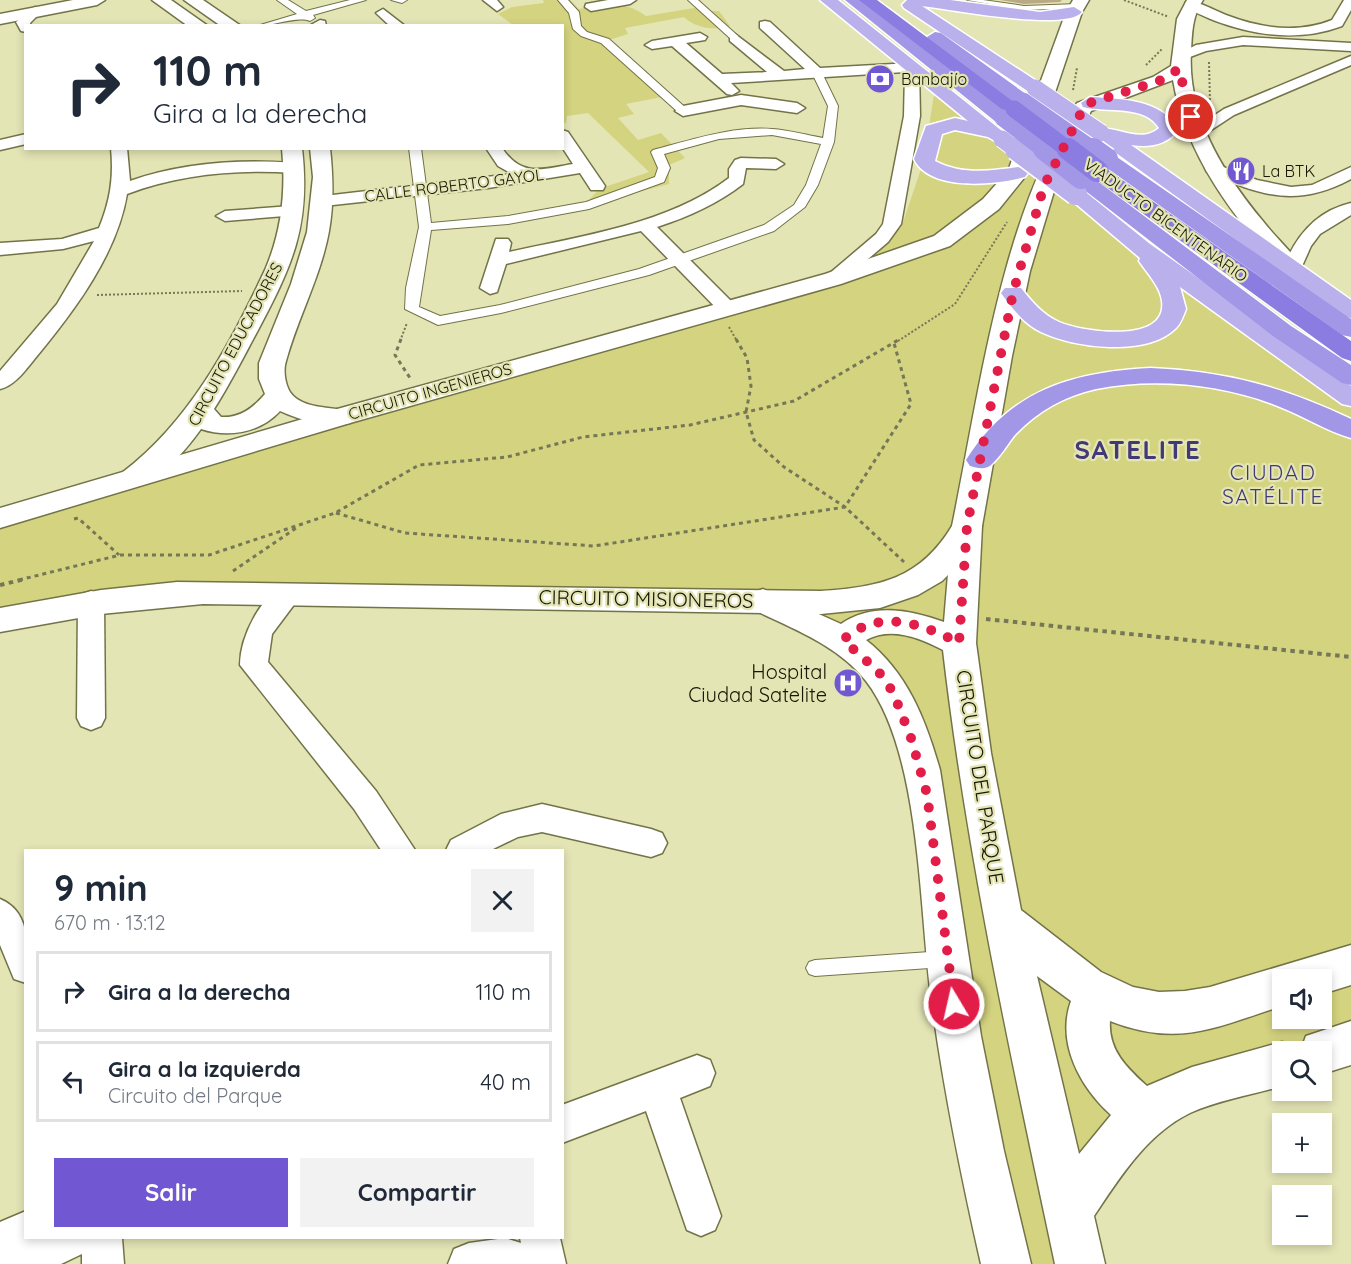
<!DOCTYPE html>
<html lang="es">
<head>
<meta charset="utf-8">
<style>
  :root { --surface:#fff; --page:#f2f2f3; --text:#1f2937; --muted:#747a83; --line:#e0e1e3; --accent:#7158d2 }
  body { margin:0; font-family:Quicksand,sans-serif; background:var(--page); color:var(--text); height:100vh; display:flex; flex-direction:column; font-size:22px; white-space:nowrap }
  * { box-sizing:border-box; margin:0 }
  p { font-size:20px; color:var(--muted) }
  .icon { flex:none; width:33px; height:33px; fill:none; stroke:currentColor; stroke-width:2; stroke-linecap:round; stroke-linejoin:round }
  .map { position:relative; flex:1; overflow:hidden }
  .side { position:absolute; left:24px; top:849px; width:540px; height:390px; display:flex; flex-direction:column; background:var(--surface); border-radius:0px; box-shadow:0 3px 9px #0003 }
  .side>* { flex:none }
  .banner { position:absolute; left:24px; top:24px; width:540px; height:126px; border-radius:0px; box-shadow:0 3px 9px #0003; background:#fff; color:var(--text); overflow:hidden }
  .buttons { position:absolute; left:1272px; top:969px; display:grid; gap:12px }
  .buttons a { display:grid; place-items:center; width:60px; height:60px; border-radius:0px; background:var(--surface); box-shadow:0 3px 9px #0003; font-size:30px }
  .pin { position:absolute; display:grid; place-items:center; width:51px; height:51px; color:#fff; margin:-26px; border:3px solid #fff; border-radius:50%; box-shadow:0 2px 6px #0007 }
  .me { position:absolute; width:66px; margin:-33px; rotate:351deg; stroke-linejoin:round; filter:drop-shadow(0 0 4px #0008) }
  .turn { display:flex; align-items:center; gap:21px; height:126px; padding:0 30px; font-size:27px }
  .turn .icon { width:78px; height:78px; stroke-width:2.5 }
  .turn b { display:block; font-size:42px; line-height:51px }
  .round { display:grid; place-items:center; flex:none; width:63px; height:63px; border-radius:0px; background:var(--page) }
  .overview { display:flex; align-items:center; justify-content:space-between; height:102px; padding:0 30px }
  h1 { font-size:36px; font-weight:700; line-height:45px }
  .primary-button { display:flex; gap:12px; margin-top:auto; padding:12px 30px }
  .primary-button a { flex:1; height:69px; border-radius:0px; background:var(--accent); color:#fff; font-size:24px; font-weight:700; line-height:69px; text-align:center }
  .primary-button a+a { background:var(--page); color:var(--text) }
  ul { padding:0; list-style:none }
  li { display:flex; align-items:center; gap:18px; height:81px; margin:0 12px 9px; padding:0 18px; border:3px solid var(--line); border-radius:0px }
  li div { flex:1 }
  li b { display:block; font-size:22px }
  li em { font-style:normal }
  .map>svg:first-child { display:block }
  .green { fill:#d4d37f; fill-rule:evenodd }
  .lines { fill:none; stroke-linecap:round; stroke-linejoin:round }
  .service-casing { stroke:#737348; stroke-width:2 }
  .pedestrian-casing { stroke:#737348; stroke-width:2 }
  .minor-casing { stroke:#737348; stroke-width:3 }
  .tertiary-casing { stroke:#737348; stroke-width:3 }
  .secondary-casing { stroke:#737348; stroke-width:3 }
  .primary-casing { stroke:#fff; stroke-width:3 }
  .trunk-casing { stroke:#fff; stroke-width:3 }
  .motorway-casing { stroke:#fff; stroke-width:3 }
  .path-far2 { stroke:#767757; stroke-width:2; stroke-dasharray:2 2; stroke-linecap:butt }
  .path-far1 { stroke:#767757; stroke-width:3; stroke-dasharray:4 4; stroke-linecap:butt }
  .path { stroke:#767757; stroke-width:4; stroke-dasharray:4.5 4.5; stroke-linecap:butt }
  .service { fill:#fff; fill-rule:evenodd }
  .pedestrian { fill:#fff; fill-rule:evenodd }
  .minor { fill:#fff; fill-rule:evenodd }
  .tertiary { fill:#fff; fill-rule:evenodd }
  .secondary { fill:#fff; fill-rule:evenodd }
  .primary { fill:#b9b0ec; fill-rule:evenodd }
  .trunk { fill:#a296e6; fill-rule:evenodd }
  .motorway { fill:#8a7ce0; fill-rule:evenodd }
  .primary-bridge-far1-casing { stroke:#fff; stroke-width:19; stroke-linecap:butt }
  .primary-bridge-casing { stroke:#fff; stroke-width:25; stroke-linecap:butt }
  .trunk-bridge-far1-casing { stroke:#fff; stroke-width:19; stroke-linecap:butt }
  .trunk-bridge-casing { stroke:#fff; stroke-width:25; stroke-linecap:butt }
  .motorway-bridge-far1-casing { stroke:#fff; stroke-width:19; stroke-linecap:butt }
  .motorway-bridge-casing { stroke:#fff; stroke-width:25; stroke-linecap:butt }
  .primary-bridge-far1 { stroke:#b9b0ec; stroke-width:17 }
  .primary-bridge { stroke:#b9b0ec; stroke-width:22 }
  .trunk-bridge-far1 { stroke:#a296e6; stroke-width:17 }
  .trunk-bridge { stroke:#a296e6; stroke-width:22 }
  .motorway-bridge-far1 { stroke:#8a7ce0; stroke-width:17 }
  .motorway-bridge { stroke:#8a7ce0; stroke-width:22 }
  .wall { fill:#b9a984 }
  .route { stroke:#e11d48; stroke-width:10; stroke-dasharray:0 18 }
  .labels { text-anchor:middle; stroke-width:4.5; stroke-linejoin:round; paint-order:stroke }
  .far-poi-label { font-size:16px; fill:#171705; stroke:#e4e5b5; text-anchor:start }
  .far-street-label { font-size:16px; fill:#171705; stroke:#e4e5b5 }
  .street-label { font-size:20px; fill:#171705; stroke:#e4e5b5 }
  .poi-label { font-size:20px; fill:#171705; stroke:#e4e5b5; text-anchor:end }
  .neighbourhood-label { font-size:21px; letter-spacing:1.5px; fill:#433976; stroke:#e4e5b5 }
  .district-label { font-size:26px; font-weight:bold; letter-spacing:1.5px; fill:#433976; stroke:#e4e5b5 }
</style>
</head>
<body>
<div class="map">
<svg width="1351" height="1264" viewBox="0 0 1351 1264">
  <rect width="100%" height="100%" fill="#e4e5b5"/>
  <g class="green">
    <path d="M543 0H570L579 9C606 4 624 0 646 16L700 7 705 11H719L730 26C715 31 695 28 684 17L625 28 628 34 609 40 672 95 626 104 634 114 618 118 638 140 661 133 685 158 669 165V184L595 203 588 201 599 189 649 172 588 113 567 116 566 123H563L562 26 513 25 498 14 512 7 544 3Z"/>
    <path d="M934 95 1160 266 1351 404V1031L1192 1072 1059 1202 1075 1264H1006L901 690 762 598H696L474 585 269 587 209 582 0 613V517L803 287 901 228 923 163ZM1282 980H1322V1018H1282Z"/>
  </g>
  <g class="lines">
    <g class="service-casing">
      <g id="service">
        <polygon points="967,0 983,0 1024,6 1078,4 1081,6 1078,8 1024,10"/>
        <polygon points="944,951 950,953 953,959 950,965 944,967 815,976 809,974 806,968 809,962 815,960"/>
      </g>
    </g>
    <g class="pedestrian-casing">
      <g id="pedestrian">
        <path d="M277 0H288L306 11 350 0H366L313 15 315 18 310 21C297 16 273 26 257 26L297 14Z"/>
        <polygon points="391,0 407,0 402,3"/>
        <polygon points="558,0 568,0 579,12 581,26 587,32 609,39 687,109 687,113 679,113 601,43 581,36 573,29 569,13"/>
        <polygon points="688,0 698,0 738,36 738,40 732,40"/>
        <path d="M817 70 822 73 838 106 834 142 818 185 805 207 774 231 649 275 501 313 438 325 405 309 406 288 419 227 409 148H421L431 223 508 216 586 202 655 177 658 168 651 152 653 150C691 140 732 126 772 129 789 130 806 135 823 138L828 106 812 73ZM772 135 821 144 806 185 794 205 764 225 639 269 500 305 440 316 419 307 431 230 508 224 589 209 664 182 670 168 664 154 719 139Z"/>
      </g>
    </g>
    <g class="minor-casing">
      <g id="minor">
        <polygon points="483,0 497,0 503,7 497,11"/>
        <polygon points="608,0 636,0 630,4 591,11 585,7 586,4"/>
        <path d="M1344 0H1351V10L1342 26C1299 42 1255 36 1213 20 1204 16 1192 12 1185 5L1186 2C1198 0 1215 11 1226 15 1260 28 1297 34 1332 20Z"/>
        <polygon points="35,7 42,11 30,23 31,26 26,26 26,32 21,31 16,22"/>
        <polygon points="383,9 405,26 390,26 376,13"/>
        <polygon points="320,20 325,21 326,26 309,26"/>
        <polygon points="765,21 770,22 820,68 912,63 919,67 920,116 901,224 888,242 840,283 826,283 823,279 876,234 883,224 904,116 905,72 731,83 739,91 732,95 727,94 672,46 652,49 645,45 652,41 700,33 707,37 705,40 686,43 722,74 767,72 730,41 730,35 735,34 784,71 805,69 760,28 760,22"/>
        <polygon points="1243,37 1351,43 1351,51 1243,45 1206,51 1182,60 1175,56 1196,45"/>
        <polygon points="1351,56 1351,65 1234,115 1202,136 1196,138 1188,133 1224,109"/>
        <polygon points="741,95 797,103 805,108 797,113 741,105 683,116 675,111 683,106"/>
        <path d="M562 130 568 132 605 186 603 190H591L580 173 488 188 324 206 315 201 324 196 512 174 498 166 486 148H502C522 178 543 169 573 164L562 147Z"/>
        <polygon points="26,134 26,144 0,150 0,140"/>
        <path d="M111 148H127L130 181C181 163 240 159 294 163L302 168 294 173C238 169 180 174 127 194 117 254 75 310 37 356 27 368 15 386 0 389V371L57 304 94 241 63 249 0 255V243L62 239 99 228C110 201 114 178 111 148Z"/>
        <path d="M741 158 776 159 784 164 776 169 746 168 743 184C717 204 688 217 657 227L735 305 738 309 735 313H721L641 231 506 264 497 292 490 294 480 288 496 239H508L511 243 509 252C581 236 669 224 729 178V169L735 160Z"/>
        <path d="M1213 163 1257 180 1291 187 1312 185 1351 167V179C1297 208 1261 196 1207 172L1205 168 1207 164Z"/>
        <path d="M1351 203V215L1320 234 1311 246 1299 273H1285L1283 269C1295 237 1316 211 1351 203Z"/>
        <polygon points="291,206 300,211 297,215 225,221 216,216 225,211"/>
        <path d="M289 584 298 587 302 594 272 634 268 662 376 791 415 850H381L354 809 240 665C240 637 261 593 289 584Z"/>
        <polygon points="91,591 100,594 104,601 105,718 101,726 91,730 81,726 77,718 78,601 82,594"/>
        <polygon points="542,804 651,829 662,833 667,843 662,853 651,857 542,832 518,837 491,850 446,850 451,840 501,814"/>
        <path d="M0 899C34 913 26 953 26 983L14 979 0 945Z"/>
        <polygon points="697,1055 710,1060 715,1073 710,1086 680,1098 721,1216 715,1230 701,1236 687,1230 646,1111 562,1143 562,1105"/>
        <polygon points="26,1211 26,1238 122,1238 124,1264 82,1264 82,1254 61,1264 0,1264 0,1222"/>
        <polygon points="505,1238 521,1243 520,1238 560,1238 566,1264 448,1264 454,1249 469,1243"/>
      </g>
    </g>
    <g class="tertiary-casing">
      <g id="tertiary">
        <polygon points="152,0 171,0 208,26 188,26"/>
        <polygon points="184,0 203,0 241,26 221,26"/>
        <path d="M282 148H302C311 226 292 266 257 332 243 358 230 384 214 409L221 417C240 418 253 408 265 394L259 379V363L291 284 307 232 313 177 310 148H330C333 176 334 203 329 231 321 276 298 317 286 361 283 370 285 384 290 392 301 409 332 407 350 411L354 417 350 423C329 428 299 420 280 411 260 433 228 438 201 429 186 450 151 493 123 486L119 479 123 472C189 422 230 345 265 270 282 231 286 190 282 148Z"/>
        <path d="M967 516 978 519 982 526 976 643 991 753 1021 910 1101 972 1133 987 1159 992 1185 991 1210 987 1351 945V985L1322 994V980H1282V1006C1216 1027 1179 1048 1110 1021 1108 1050 1127 1068 1147 1086L1192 1067 1282 1042 1298 1048 1299 1052H1282V1086C1252 1095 1219 1100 1190 1113 1147 1134 1120 1177 1094 1216L1105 1264H1055C1012 1061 967 857 943 650 920 638 891 626 866 640 908 673 926 721 940 770L981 1036 1004 1151 1031 1264H981C961 1176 943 1087 931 997 919 908 921 752 866 681 838 645 791 628 752 609L747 601 752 593 763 589 841 624C872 602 911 610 944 622L952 526 956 519ZM1037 976 1071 1001C1056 1043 1080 1087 1111 1115L1079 1154Z"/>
        <polygon points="1351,1021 1351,1065 1322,1074 1322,1052 1300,1052 1306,1036"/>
      </g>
    </g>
    <g class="secondary-casing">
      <g id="secondary">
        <polygon points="73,0 105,0 97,5 0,24 0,14"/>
        <polygon points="1073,0 1089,0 1082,12 1028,173 999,209 950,246 841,284 350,423 0,528 0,508 330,411 825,274 934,236 983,199 1008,171 1066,12"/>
        <path d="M1187 0H1203C1192 16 1192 33 1191 52 1187 115 1223 173 1262 220 1275 237 1292 252 1304 269L1300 274H1284C1234 217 1186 157 1173 80L1091 111 1058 178 1030 271 1012 356 982 526 962 561 942 581 918 595 880 608 821 614 203 604 101 614 0 632V608L101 590 177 582 821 591C880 587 920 579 952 526 979 396 1001 213 1077 103L1153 77 1171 66 1177 19Z"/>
      </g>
    </g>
    <g class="primary-casing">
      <g id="primary">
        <path d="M820 0H838L1012 139 1002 145 988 137 955 130 942 134 935 161C962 175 989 171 1018 167L1025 169 1028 173 1025 177C996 185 930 192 914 159L926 126 955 118 968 121Z"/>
        <path d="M907 0H950L1040 12 1074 7 1082 12C1066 32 949 9 922 6L1041 84 1044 88 1035 93 1029 92 904 8 902 5Z"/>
        <path d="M1090 97C1122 99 1160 99 1179 129 1167 145 1150 148 1131 145L1351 300V318L1342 316 1094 137 1091 133 1094 129C1115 124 1140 145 1159 128 1145 104 1106 113 1083 107L1081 103Z"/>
        <path d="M1076 188 1083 190 1150 244 1351 386V406L1342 404 1180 287 1186 309C1183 316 1181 324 1175 329 1146 357 1074 348 1041 332 1024 324 1012 308 1001 293L1005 288H1021C1032 302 1043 315 1059 322 1082 332 1168 345 1162 301 1160 286 1147 273 1139 261L1140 258 1069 198 1066 194 1069 190Z"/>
      </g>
    </g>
    <g class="trunk-casing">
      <g id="trunk">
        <polygon points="845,0 863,0 1010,114 1012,118 1010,122 996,122"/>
        <polygon points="935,32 941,33 1030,97 1032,101 1030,105 1016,105 929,41 927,37"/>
        <polygon points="1107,153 1114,155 1351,319 1351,337 1342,335 1100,163 1097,159 1100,155"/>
        <polygon points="1081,172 1088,174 1291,326 1351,365 1351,385 1342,383 1273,336 1074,182 1071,178 1074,174"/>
        <path d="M1151 368C1225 371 1284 387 1351 419V438C1326 431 1304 416 1280 407 1224 384 1155 377 1096 389 1064 396 1036 412 1014 436 1007 445 1000 457 991 465 985 470 977 468 970 466L966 460C1010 390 1072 372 1151 368Z"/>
      </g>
    </g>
    <g class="motorway-casing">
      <g id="motorway">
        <polygon points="859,0 877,0 1023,109 1021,113 1007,113"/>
        <polygon points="1097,165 1104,167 1351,341 1351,361 1342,358 1090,175 1087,171 1090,167"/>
      </g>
    </g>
    <g class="path-far2">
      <polyline points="1124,0 1169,17"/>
      <polyline points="1209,62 1210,103"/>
      <polyline points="1146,65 1162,49"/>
      <polyline points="1073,90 1077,68"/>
      <polyline points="97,295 242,291"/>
      <polyline points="729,327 737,341"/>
      <polyline points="400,341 407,323"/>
      <polyline points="898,341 955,304 1007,222"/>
    </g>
    <g class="path-far1">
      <polyline points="401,339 395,355 410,378"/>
      <polyline points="736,339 747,358 751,386 746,412 754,440 784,467 845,507 904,562"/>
      <polyline points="336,513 405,533 594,546 845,507 911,404 894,343"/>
      <polyline points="74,519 78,518 119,555"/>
      <polyline points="233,571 296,528"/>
      <polyline points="19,580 120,555 209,555 335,513 419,465 507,457 583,437 690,425 794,401 900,339"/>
    </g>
    <g class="path">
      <polyline points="0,585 25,579"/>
      <polyline points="986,619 1351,657"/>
    </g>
    <use href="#service" class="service"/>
    <use href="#pedestrian" class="pedestrian"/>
    <use href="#minor" class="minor"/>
    <use href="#tertiary" class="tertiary"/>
    <use href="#secondary" class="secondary"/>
    <use href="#primary" class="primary"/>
    <use href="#trunk" class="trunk"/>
    <use href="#motorway" class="motorway"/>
    <g class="primary-bridge-far1-casing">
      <g id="primary-bridge-far1">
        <polyline points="1035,88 1101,133"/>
        <polyline points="1002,139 1018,151"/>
      </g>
    </g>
    <g class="primary-bridge-casing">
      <polyline id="primary-bridge" points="1016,149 1076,194"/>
    </g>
    <g class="trunk-bridge-far1-casing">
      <g id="trunk-bridge-far1">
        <polyline points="1023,101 1095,151"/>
        <polyline points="1003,118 1046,151"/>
      </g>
    </g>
    <g class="trunk-bridge-casing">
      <g id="trunk-bridge">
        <polyline points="1044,149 1081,178"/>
        <polyline points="1093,149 1107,159"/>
      </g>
    </g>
    <g class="motorway-bridge-far1-casing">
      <polyline id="motorway-bridge-far1" points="1014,109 1070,151"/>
    </g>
    <g class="motorway-bridge-casing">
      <polyline id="motorway-bridge" points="1068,149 1097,171"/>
    </g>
    <use href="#primary-bridge-far1" class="primary-bridge-far1"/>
    <use href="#primary-bridge" class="primary-bridge"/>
    <use href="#trunk-bridge-far1" class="trunk-bridge-far1"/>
    <use href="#trunk-bridge" class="trunk-bridge"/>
    <use href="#motorway-bridge-far1" class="motorway-bridge-far1"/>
    <use href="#motorway-bridge" class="motorway-bridge"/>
  </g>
  <polygon class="wall" points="1000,0 1062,0 1060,2 1024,4"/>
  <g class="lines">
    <path class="route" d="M954 1004 927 794 911 738 893 692 878 671 843 640C878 608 921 623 959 643L967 526 1013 293 1044 186 1084 107 1090 103 1159 81 1179 69 1191 117"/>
  </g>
  <defs>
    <g id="bank-disc" transform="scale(1.5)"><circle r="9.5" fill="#7158d2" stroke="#e4e5b5"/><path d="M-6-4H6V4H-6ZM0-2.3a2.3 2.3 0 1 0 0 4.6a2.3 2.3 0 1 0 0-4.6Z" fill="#fff"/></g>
    <g id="restaurant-disc" transform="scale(1.5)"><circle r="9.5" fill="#7158d2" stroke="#e4e5b5"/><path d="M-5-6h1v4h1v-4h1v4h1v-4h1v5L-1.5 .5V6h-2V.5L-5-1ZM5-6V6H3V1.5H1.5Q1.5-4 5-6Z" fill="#fff"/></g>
    <g id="hospital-disc" transform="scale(1.5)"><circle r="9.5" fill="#7158d2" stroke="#e4e5b5"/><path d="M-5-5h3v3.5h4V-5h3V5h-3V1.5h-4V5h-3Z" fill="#fff"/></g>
  </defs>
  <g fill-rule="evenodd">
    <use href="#bank-disc" x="880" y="79"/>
    <use href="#restaurant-disc" x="1241" y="171"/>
    <use href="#hospital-disc" x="848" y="683"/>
  </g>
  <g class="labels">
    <g class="far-poi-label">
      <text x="901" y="85">Banbajío</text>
      <text x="1262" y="177">La BTK</text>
    </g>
    <g class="far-street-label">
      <text transform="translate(454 185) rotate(-7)" y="6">CALLE ROBERTO GAYOL</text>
      <text transform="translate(1166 220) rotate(36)" y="6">VIADUCTO BICENTENARIO</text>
      <text transform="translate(235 344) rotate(-62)" y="6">CIRCUITO EDUCADORES</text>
      <text transform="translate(430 391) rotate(-16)" y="6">CIRCUITO INGENIEROS</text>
    </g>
    <g class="street-label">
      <text transform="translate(646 599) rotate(1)" y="7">CIRCUITO MISIONEROS</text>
      <text transform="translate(980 777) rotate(81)" y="7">CIRCUITO DEL PARQUE</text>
    </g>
    <g class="poi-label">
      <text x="827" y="679">Hospital<tspan x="827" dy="23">Ciudad Satelite</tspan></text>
    </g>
    <g class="neighbourhood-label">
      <text x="1273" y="480">CIUDAD<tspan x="1273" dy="24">SATÉLITE</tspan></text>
    </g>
    <g class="district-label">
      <text x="1138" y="459">SATELITE</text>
    </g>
  </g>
</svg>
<div class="buttons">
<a><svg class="icon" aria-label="sound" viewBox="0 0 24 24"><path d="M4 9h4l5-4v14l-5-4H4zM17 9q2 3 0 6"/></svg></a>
<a><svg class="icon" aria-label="search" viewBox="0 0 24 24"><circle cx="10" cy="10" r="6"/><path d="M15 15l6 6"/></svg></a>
<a>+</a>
<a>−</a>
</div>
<div class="pin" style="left:1191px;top:117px;background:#d93025"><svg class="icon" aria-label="arrive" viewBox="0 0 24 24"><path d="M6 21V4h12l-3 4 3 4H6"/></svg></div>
<svg class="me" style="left:954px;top:1004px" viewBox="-20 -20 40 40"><circle r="17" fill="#e11d48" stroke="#fff" stroke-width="3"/><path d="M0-11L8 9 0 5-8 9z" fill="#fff"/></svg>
<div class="banner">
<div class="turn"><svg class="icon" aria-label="right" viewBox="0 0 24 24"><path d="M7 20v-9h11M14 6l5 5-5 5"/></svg><div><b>110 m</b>Gira a la derecha</div></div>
</div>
<section class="side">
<div class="overview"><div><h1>9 min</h1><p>670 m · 13:12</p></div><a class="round"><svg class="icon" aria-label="close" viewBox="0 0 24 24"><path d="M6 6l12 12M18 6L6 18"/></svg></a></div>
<ul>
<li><svg class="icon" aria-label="right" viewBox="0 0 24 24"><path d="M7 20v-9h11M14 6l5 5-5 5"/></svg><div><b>Gira a la derecha</b></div><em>110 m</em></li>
<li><svg class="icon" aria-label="left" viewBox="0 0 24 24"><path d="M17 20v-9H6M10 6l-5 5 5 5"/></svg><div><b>Gira a la izquierda</b><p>Circuito del Parque</p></div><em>40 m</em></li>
</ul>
<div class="primary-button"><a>Salir</a><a>Compartir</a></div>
</section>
</div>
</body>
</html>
